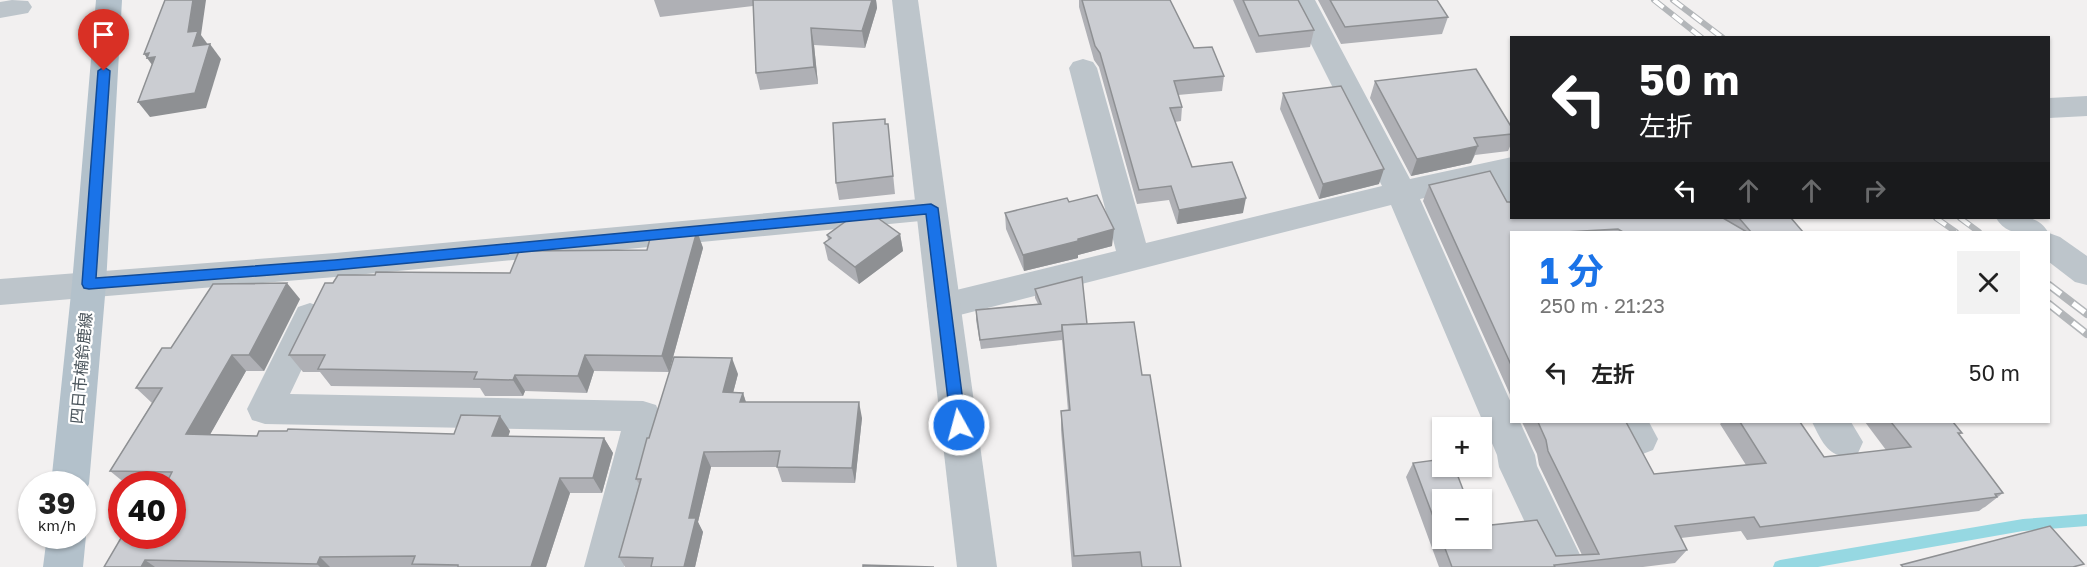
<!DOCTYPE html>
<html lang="ja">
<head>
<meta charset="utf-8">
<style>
  :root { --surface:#fff; --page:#f2f2f2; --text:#222; --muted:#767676; --accent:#1a73e8 }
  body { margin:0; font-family:"Golos Text","Noto Sans JP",sans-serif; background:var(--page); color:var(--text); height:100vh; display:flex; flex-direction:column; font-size:22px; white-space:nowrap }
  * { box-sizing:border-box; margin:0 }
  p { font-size:20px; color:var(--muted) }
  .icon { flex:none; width:33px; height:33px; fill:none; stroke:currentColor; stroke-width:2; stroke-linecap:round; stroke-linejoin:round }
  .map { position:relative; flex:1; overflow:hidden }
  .drawer { position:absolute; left:1510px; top:231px; width:540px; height:192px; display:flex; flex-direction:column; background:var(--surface); border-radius:0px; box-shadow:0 2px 4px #0004 }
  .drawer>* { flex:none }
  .guide { position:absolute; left:1510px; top:36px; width:540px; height:183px; border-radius:0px; box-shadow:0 2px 4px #0004; background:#202124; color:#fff; overflow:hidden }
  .fabs { position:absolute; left:1432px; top:417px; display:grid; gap:12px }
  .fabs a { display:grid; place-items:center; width:60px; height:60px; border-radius:0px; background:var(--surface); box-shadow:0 2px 4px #0004; font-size:30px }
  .speed { position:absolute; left:18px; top:471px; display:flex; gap:12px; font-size:30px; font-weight:700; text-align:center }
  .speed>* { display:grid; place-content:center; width:78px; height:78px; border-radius:50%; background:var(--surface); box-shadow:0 2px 4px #0004; line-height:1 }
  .speed small { font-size:15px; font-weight:400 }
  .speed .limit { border:9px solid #d22; background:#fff; color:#111 }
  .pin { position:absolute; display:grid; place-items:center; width:51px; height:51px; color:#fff; margin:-62px -26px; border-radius:50% 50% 50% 0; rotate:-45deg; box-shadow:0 0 6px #0007 }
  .pin .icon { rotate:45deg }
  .me { position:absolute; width:66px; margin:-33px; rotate:353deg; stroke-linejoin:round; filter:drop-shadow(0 0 4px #0008) }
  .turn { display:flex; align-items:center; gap:21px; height:126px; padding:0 30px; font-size:27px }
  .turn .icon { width:78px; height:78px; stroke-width:2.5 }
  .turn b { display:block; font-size:42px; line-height:51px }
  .lanes { display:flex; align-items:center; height:57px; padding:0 30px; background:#0003; justify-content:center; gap:30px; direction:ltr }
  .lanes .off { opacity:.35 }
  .round { display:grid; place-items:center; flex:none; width:63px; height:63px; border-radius:0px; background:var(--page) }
  .head { display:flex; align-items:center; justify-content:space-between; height:102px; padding:0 30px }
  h1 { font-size:36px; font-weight:700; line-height:45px; color:var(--accent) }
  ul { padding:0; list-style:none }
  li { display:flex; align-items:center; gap:18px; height:78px; padding:0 30px }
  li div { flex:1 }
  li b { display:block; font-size:22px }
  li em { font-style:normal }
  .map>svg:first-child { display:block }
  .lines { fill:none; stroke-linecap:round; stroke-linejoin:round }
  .stream { fill:#96d8e2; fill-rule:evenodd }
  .minor { fill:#bdc5cb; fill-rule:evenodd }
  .tertiary { fill:#bdc5cb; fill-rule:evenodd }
  .primary { fill:#b3c1cb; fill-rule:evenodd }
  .rail-far1-casing { stroke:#b3b6b9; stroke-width:6 }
  .rail-casing { stroke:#b3b6b9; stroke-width:8 }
  .rail-far1 { stroke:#fff; stroke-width:4; stroke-dasharray:12; stroke-linecap:butt }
  .rail { stroke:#fff; stroke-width:5; stroke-dasharray:15; stroke-linecap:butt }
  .wall { fill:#afb0b5 }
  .shaded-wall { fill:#8e9093 }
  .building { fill:#cbcdd2; stroke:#8e9093; stroke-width:1.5 }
  .route { fill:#1a73e8; stroke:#114b97; stroke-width:1.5 }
  .labels { text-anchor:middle; stroke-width:4.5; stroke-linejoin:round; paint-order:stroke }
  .street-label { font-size:16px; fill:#4a545b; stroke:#fff }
</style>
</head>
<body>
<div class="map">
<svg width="2087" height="567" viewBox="0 0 2087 567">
  <rect width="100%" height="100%" fill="#f2f0f0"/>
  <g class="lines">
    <polygon class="stream" points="2087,514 2087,526 2023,531 1818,567 1773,567 1775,562 1780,560 2023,519"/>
    <g class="minor">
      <polygon points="12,0 28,1 32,7 28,13 0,18 0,2"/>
      <polygon points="1289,0 1315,0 1410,179 1512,157 1512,213 1501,210 1487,184 1420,199 1512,405 1512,422 1520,422 1535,455 1537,466 1586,567 1546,567 1499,467 1497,455 1391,205 944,319 932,315 927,306 932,297 944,293 1116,251 1069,68 1073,62 1083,59 1093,62 1097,68 1146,243 1382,186"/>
      <polygon points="2087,96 2087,116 2049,118 2049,98"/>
      <polygon points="931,198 942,201 947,209 942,217 931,220 335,277 0,305 0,279 335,253"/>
      <path d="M1996 218C2015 216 2037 213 2048 232 2028 234 2007 237 1996 218Z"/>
      <polygon points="2049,233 2060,237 2087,256 2087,285 2075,282 2049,262"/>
      <polygon points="310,303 322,307 327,316 290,394 643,401 656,405 661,416 624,567 584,567 621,431 265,424 252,420 247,409 298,307"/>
      <polygon points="1613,422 1649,422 1658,439 1653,450 1640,455 1627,450"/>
      <path d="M1812 422H1851L1863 442 1858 453C1831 463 1823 444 1812 422Z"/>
    </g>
    <polygon class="tertiary" points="892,0 918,0 997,567 957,567"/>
    <g class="primary">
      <polygon points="96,0 122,0 106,284 89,484 82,496 82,484 51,484 72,284"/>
      <polygon points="82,529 86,536 83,567 43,567 47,536 82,536"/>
    </g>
    <g class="rail-far1-casing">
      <g id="rail-far1">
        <polyline points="1654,0 1702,38"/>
        <polyline points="1673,0 1723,38"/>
        <polyline points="1936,218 1956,232"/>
        <polyline points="1960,218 1979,232"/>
      </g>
    </g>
    <g class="rail-casing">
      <g id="rail">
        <polyline points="2049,285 2087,314"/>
        <polyline points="2049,304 2087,334"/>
      </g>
    </g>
    <use href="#rail-far1" class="rail-far1"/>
    <use href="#rail" class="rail"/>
  </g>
  <g class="wall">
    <polygon points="654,0 876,0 877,8 865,48 814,45 818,84 760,90 756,73 753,6 660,17"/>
    <polygon points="1079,0 1170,0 1194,48 1224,76 1222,91 1178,95 1182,107 1181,121 1175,122 1192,167 1243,213 1177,224 1169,200 1137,204 1099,67 1094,60 1079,7"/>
    <polygon points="1233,0 1298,0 1314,30 1310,47 1256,53"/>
    <polygon points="1318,0 1437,0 1448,17 1442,34 1341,44"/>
    <polygon points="1375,81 1512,128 1512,142 1508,151 1475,155 1471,163 1411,176 1370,98"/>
    <polygon points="1283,93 1379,184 1319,199 1280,109"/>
    <polygon points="888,124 895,194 839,200 836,183"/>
    <polygon points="1429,185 1512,218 1791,218 1803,232 1512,232 1512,399 1423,201"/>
    <polygon points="1069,202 1112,246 1078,255 1078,258 1024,271 1006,229 1005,213"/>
    <polygon points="697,231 703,248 669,372 594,371 587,393 525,391 523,396 485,396 480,388 331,386 320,372 303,372 289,355 333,283 375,275 510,273 647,250"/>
    <polygon points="900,234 903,251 859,284 828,260 824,243 828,240 827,235"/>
    <polygon points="1035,289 1087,324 1142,375 1181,567 1072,567 1061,430 1061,411 1068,411 1062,340 981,349 976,320 976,310 1038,304 1035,298"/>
    <polygon points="300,299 264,371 246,371 210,434 257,436 454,434 510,431 508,437 604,438 613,453 602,493 570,493 546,567 104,567 136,537 172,484 126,484 110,471 152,403 136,388 171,348"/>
    <polygon points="738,374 733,393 743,393 746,402 862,418 855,483 782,482 777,467 711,467 698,522 703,532 695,567 625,567 619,557 639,484 636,479 649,438"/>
    <polygon points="1522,422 1626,422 1654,474 1746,465 1720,424 1722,422 1800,422 1824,457 1886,450 1865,422 1953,422 1962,433 1959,435 2003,493 1985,507 1983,508 1979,511 1747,540 1741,531 1681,538 1687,550 1675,563 1643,567 1439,567 1406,477 1413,463 1443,538 1556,556 1582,555 1539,465 1537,454"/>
  </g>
  <g class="shaded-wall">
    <polygon points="193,0 206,0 201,35 209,46 193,46 188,32"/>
    <polygon points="872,0 876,0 877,8 865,48 862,31"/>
    <polygon points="811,28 814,45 818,84 814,67"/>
    <polygon points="210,44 221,59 206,108 150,117 138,102"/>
    <polygon points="149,53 155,57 158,73 144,54"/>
    <polygon points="1478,146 1471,163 1411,176 1417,159"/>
    <polygon points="1384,169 1379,184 1319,199 1323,184"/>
    <polygon points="1246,198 1243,213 1177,224 1179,210"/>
    <polygon points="1114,229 1112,246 1078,255 1078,258 1024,271 1023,255 1078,239"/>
    <polygon points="697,231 703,248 669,372 662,356"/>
    <polygon points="900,234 903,251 859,284 855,267"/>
    <polygon points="287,283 300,299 264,371 249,355"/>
    <polygon points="232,355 246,371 202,449 186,434"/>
    <polygon points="585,355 594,371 587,393 578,376"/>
    <polygon points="732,358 738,374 729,408 723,392"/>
    <polygon points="515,375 525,391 523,396 513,380"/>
    <polygon points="743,393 748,409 740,402"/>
    <polygon points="859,402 862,418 855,483 852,468"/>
    <polygon points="500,416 510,431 503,452 492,436"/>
    <polygon points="604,438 613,453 602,493 593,478"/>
    <polygon points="704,452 711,467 698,522 703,532 695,567 684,567 689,518"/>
    <polygon points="560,478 570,493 546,567 531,567"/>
    <polygon points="320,557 330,567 320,567 317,564"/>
    <polygon points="145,560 155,567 141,567"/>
  </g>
  <g class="building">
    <polygon points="165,0 193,0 188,32 198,31 193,46 210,44 195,93 138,102 155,57 147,58 149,53 144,54"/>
    <polygon points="753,0 872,0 862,31 811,28 814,67 756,73"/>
    <polygon points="1082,0 1170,0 1194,48 1212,47 1224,76 1174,81 1182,107 1170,108 1192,167 1232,162 1246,198 1179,210 1171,186 1139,190 1100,53 1095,46"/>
    <polygon points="1243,0 1298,0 1314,30 1259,36"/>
    <polygon points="1330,0 1437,0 1448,17 1345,27"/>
    <polygon points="1476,69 1512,128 1512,134 1474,138 1478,146 1417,159 1375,81"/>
    <polygon points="1341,86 1384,169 1323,184 1283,93"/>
    <polygon points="885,119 885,124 888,124 893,176 836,183 833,123"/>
    <polygon points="1490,171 1507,202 1510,202 1512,205 1512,218 1723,218 1747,232 1623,232 1618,229 1565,232 1512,232 1512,367 1429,185"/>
    <polygon points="1097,195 1114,229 1078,239 1078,241 1023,255 1005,213 1067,198 1069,202"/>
    <polygon points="860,211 868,211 900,234 855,267 824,243 831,238 827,235"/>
    <polygon points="1739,218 1791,218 1803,232 1751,232"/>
    <polygon points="652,231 697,231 662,356 585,355 578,376 515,375 513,380 474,379 477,372 318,369 325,355 289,355 325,283 333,283 338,275 375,275 376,272 510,273 519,251 647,250"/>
    <polygon points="1082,277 1087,324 1062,325 1062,331 980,340 976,310 1041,304 1035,289"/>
    <polygon points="287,283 249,355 232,355 186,434 257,436 259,431 287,431 288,429 454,434 461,415 500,416 492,436 604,438 593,478 560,478 531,567 458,567 458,565 412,564 415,556 320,557 317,564 145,560 141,567 104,567 121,538 136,537 137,536 172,536 172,484 166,484 172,472 110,471 162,388 136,388 162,348 171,348 213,284"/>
    <polygon points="1134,322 1142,375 1150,375 1181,567 1142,567 1140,552 1074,556 1061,411 1070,410 1062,325"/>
    <polygon points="674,357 732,358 723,392 743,393 740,402 859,402 852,468 777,467 780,451 704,452 689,518 696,518 684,567 651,567 653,558 619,557 641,479 636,479 647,438 649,438"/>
    <polygon points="1538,422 1626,422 1654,474 1766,463 1740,422 1800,422 1824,457 1911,447 1891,422 1953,422 1962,433 1958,433 2003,493 1995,494 1997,497 1760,527 1754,517 1675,526 1687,550 1554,565 1555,567 1452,567 1413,463 1443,459 1443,466 1454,466 1467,500 1443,500 1443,538 1482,538 1482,526 1537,520 1556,556 1599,554 1548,451 1546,440"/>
    <polygon points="2050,526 2084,564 2073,567 1903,567 1901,565"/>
    <polygon points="863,565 934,567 863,567"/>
  </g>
  <polygon class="route" points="104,67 110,71 96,278 335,260 931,204 938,208 966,425 964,429 959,431 953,429 951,425 926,214 335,270 89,289 84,288 82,284 98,71"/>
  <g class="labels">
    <g class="street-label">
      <text transform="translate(81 368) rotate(-85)" y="6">四日市楠鈴鹿線</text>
    </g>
  </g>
</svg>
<div class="fabs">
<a>+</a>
<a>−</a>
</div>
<div class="speed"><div>39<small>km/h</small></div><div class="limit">40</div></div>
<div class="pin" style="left:104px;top:71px;background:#d93025"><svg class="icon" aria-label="arrive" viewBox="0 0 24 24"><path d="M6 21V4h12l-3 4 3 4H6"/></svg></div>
<svg class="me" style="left:959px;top:425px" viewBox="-20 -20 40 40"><circle r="17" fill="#1a73e8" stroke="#fff" stroke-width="3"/><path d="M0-11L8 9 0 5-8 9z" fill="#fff"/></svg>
<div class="guide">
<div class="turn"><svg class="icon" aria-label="left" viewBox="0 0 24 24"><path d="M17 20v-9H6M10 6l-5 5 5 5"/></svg><div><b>50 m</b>左折</div></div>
<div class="lanes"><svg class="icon" aria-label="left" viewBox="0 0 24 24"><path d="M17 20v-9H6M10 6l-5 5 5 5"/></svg><svg class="icon off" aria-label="ahead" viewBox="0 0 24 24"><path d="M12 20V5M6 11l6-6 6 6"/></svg><svg class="icon off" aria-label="ahead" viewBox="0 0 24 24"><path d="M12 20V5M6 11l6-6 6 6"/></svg><svg class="icon off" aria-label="right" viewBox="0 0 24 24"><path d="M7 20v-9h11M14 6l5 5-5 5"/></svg></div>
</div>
<section class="drawer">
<div class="head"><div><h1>1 分</h1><p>250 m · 21:23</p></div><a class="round"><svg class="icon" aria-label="close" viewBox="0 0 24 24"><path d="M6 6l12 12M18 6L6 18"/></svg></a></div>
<ul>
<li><svg class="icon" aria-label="left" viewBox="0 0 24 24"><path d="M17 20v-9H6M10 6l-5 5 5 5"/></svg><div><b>左折</b></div><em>50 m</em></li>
</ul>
</section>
</div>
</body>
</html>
